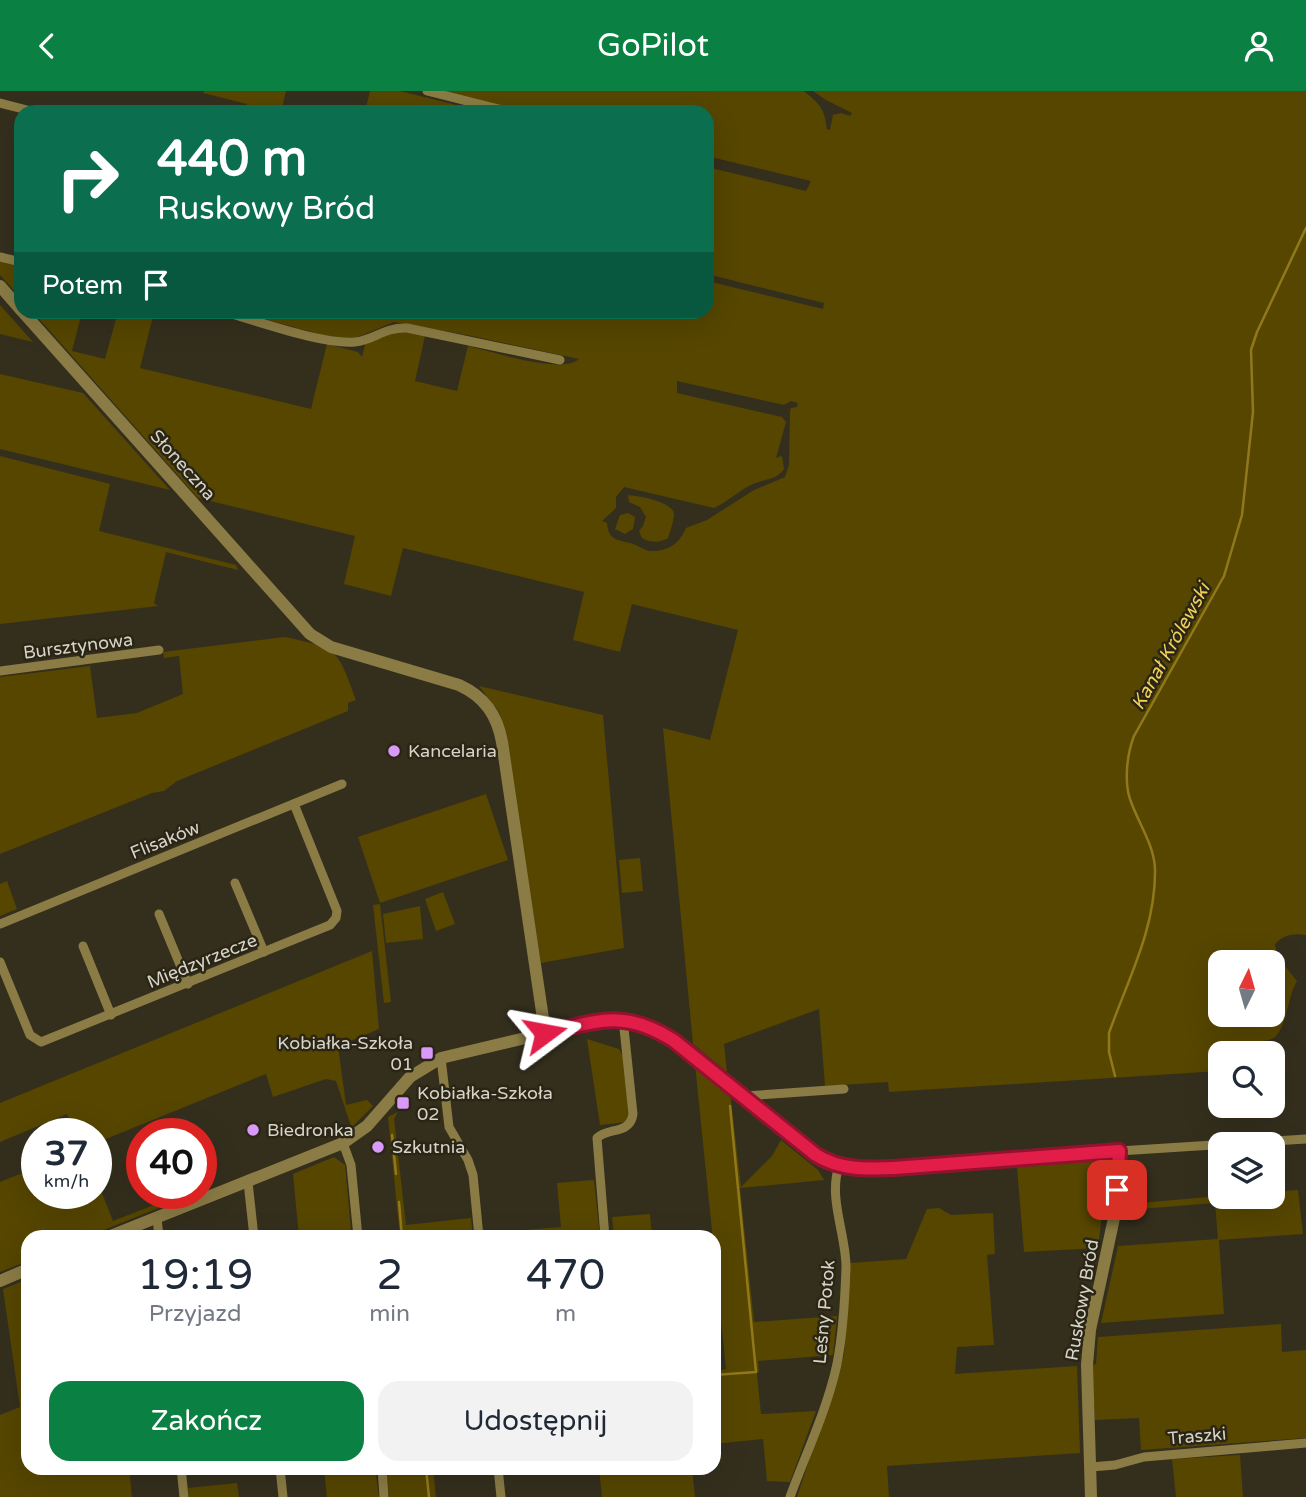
<!DOCTYPE html>
<html lang="pl">
<head>
<meta charset="utf-8">
<style>
  :root { --surface:#fff; --page:#f2f2f3; --text:#1f2937; --muted:#747a83; --accent:#0b8043 }
  body { margin:0; font-family:"Varela Round",sans-serif; background:var(--page); color:var(--text); height:100vh; display:flex; flex-direction:column; font-size:26px; white-space:nowrap }
  * { box-sizing:border-box; margin:0 }
  p { font-size:23px; color:var(--muted) }
  .icon { flex:none; width:38px; height:38px; fill:none; stroke:currentColor; stroke-width:2; stroke-linecap:round; stroke-linejoin:round }
  .map { position:relative; flex:1; overflow:hidden }
  .side { position:absolute; left:21px; top:1139px; width:700px; height:245px; display:flex; flex-direction:column; background:var(--surface); border-radius:21px; box-shadow:0 7px 28px #0002 }
  .side>* { flex:none }
  .guide { position:absolute; left:14px; top:14px; width:700px; height:214px; border-radius:21px; box-shadow:0 7px 28px #0002; background:#0b6e4f; color:#fff; overflow:hidden }
  .needle { width:46px; rotate:5deg }
  .fabs { position:absolute; left:1208px; top:859px; display:grid; gap:14px }
  .fabs a { display:grid; place-items:center; width:77px; height:77px; border-radius:14px; background:var(--surface); box-shadow:0 7px 28px #0002; font-size:35px }
  .speed { position:absolute; left:21px; top:1027px; display:flex; gap:14px; font-size:35px; font-weight:700; text-align:center }
  .speed>* { display:grid; place-content:center; width:91px; height:91px; border-radius:50%; background:var(--surface); box-shadow:0 7px 28px #0002; line-height:1 }
  .speed small { font-size:18px; font-weight:400 }
  .speed .limit { border:10px solid #d22; background:#fff; color:#111 }
  .pin { position:absolute; display:grid; place-items:center; width:60px; height:60px; color:#fff; margin:-30px; border-radius:14px; box-shadow:0 4px 10px #0006 }
  .me { position:absolute; width:77px; margin:-38px; rotate:77deg; stroke-linejoin:round; filter:drop-shadow(0 0 5px #0008) }
  .turn { display:flex; align-items:center; gap:24px; height:147px; padding:0 28px; font-size:32px }
  .turn .icon { width:91px; height:91px; stroke-width:2.5 }
  .turn b { display:block; font-size:49px; line-height:60px }
  .then { display:flex; align-items:center; height:66px; padding:0 28px; background:#0003; gap:14px; font-size:26px }
  .eta { display:flex; justify-content:space-evenly; align-items:center; height:119px; text-align:center }
  .eta b { font-size:42px; font-weight:600; line-height:49px }
  .cta { display:flex; gap:14px; margin-top:auto; padding:14px 28px }
  .cta a { flex:1; height:80px; border-radius:21px; background:var(--accent); color:#fff; font-size:28px; font-weight:600; line-height:80px; text-align:center }
  .cta a+a { background:var(--page); color:var(--text) }
  header { display:flex; justify-content:space-between; align-items:center; height:91px; padding:0 28px; background:var(--accent); color:#fff; font-size:32px; font-weight:600 }
  .map>svg:first-child { display:block }
  .green { fill:#564600; fill-rule:evenodd }
  .lines { fill:none; stroke-linecap:round; stroke-linejoin:round }
  .stream { stroke:#91791b; stroke-width:2.5 }
  .minor { stroke:#8b7c45; stroke-width:9 }
  .tertiary { stroke:#8b7c45; stroke-width:12 }
  .route-casing { stroke:#92132f; stroke-width:18 }
  .route { stroke:#e11d48; stroke-width:12 }
  .poi-dot { fill:#d99af7; stroke:#2a2514; stroke-width:2.5 }
  .labels { text-anchor:middle; stroke-width:5; stroke-linejoin:round; paint-order:stroke }
  .street-label { font-size:18px; fill:#d6d3c8; stroke:#2a2514 }
  .poi-label { font-size:18px; fill:#d6d3c8; stroke:#2a2514; text-anchor:start }
  .water-label { font-size:19px; font-style:italic; fill:#f0d059; stroke:#2a2514 }
</style>
</head>
<body>
<header><svg class="icon" aria-label="back" viewBox="0 0 24 24"><path d="M15 5l-7 7 7 7"/></svg>GoPilot<svg class="icon" aria-label="person" viewBox="0 0 24 24"><circle cx="12" cy="8" r="4"/><path d="M4 21q1-7 8-7t8 7"/></svg></header>
<div class="map">
<svg width="1306" height="1406" viewBox="0 0 1306 1406">
  <rect width="100%" height="100%" fill="#342f1d"/>
  <g class="green">
    <polygon points="204,0 286,0 281,21 245,21 247,13 203,2"/>
    <polygon points="370,0 400,0 484,21 365,21"/>
    <path d="M442 0H804C820 14 824 16 827 38L830 39 833 24 841 22 850 25 852 22 826 9 813 0H1306V844C1293 842 1284 844 1275 853L1277 865 1297 890C1288 903 1286 942 1272 948 1266 950 1256 951 1249 952L1245 962H1220V980L889 1001 888 991 825 995 819 918 724 953 727 981 693 953 663 637 710 649 738 539 632 513 620 561 573 549 584 501 403 457 391 505 344 493 355 445 198 407 33 221H82L72 260 105 268 118 221H154L140 277 311 318 327 253 358 261 362 266 366 250 400 240 425 245 415 290 457 300 468 255C491 260 561 284 579 268L472 245 394 231 353 248 342 247 322 244 240 221 707 220V190L823 218 824 212 707 183V76L806 100 811 90 707 65V21H526ZM677 290 784 314 791 310 798 312 797 316 791 317 790 321 789 374 785 386 754 399 707 429 686 437C679 453 669 460 651 460 644 460 637 453 630 452 616 449 608 448 607 432L602 430 616 417V406L624 396 714 417C728 411 739 399 753 393 764 388 777 389 784 378L782 365 776 367 786 331 782 326 677 302ZM1220 872H1272V924H1220Z"/>
    <polygon points="0,171 21,176 21,207 0,184"/>
    <polygon points="0,214 33,251 0,243"/>
    <polygon points="0,283 83,302 170,399 0,358"/>
    <polygon points="0,365 110,393 99,440 236,474 238,479 166,461 154,512 158,515 0,533"/>
    <path d="M628 404C639 405 675 411 674 424 674 429 670 441 668 447 660 452 651 452 642 447L639 440 643 435 646 426 640 416 629 411Z"/>
    <polygon points="628,422 635,426 633,438 625,443 615,438 620,424"/>
    <path d="M285 546C339 558 337 557 356 609L348 612V620L177 690 164 700 152 702 0 763V586L90 575 97 627 137 622 183 603 179 565 164 567 163 561Z"/>
    <polygon points="479,595 603,624 624,857 541,872 505,642 499,621"/>
    <polygon points="486,703 508,769 380,812 358,746"/>
    <polygon points="640,767 643,800 622,802 619,769"/>
    <polygon points="7,790 17,818 0,825 0,793"/>
    <polygon points="443,801 455,833 436,840 425,808"/>
    <polygon points="380,813 391,911 384,912 373,814"/>
    <polygon points="420,815 423,848 386,852 383,823"/>
    <polygon points="372,860 379,938 338,955 346,1014 367,1009 373,1015 353,1035 351,1035 336,990 326,988 273,1006 266,983 96,1052 96,1043 73,1043 75,1042 67,1023 0,1051 0,1012"/>
    <path d="M587 948 619 958C630 975 633 1013 627 1031L600 1034Z"/>
    <polygon points="695,973 730,1000 741,1096 772,1065 781,1049 818,1079 824,1089 740,1097 754,1231 837,1225 833,1264 758,1270 759,1280 757,1283 761,1323 816,1320 790,1391 767,1390 763,1348 714,1353 714,1280 726,1278"/>
    <polygon points="398,1021 394,1028 406,1134 471,1127 473,1146 400,1146 388,1026"/>
    <polygon points="334,1066 345,1074 351,1140 299,1146 293,1083"/>
    <polygon points="1094,1068 1107,1081 1098,1157 1024,1161 1017,1076"/>
    <polygon points="37,1076 37,1102 96,1102 96,1087 113,1130 182,1103 185,1103 186,1106 86,1146 28,1146 28,1170 0,1181 0,1091"/>
    <polygon points="594,1089 600,1146 525,1146 525,1139 561,1136 557,1092"/>
    <polygon points="1298,1099 1303,1143 1219,1149 1224,1223 1101,1232 1118,1155 1218,1148 1215,1112 1127,1119 1128,1113 1220,1105 1272,1106 1272,1101"/>
    <polygon points="939,1117 951,1124 993,1122 995,1163 987,1164 994,1254 957,1256 955,1283 1077,1275 1080,1362 887,1375 889,1406 797,1406 844,1264 850,1172 906,1168 927,1118"/>
    <polygon points="650,1123 652,1146 614,1146 612,1126"/>
    <polygon points="28,1188 28,1377 129,1377 132,1406 0,1406 0,1324 20,1316 3,1198"/>
    <polygon points="1281,1233 1282,1261 1306,1259 1306,1347 1141,1359 1139,1327 1095,1329 1092,1274 1096,1273 1098,1246"/>
    <polygon points="1240,1364 1243,1406 1176,1406 1172,1368"/>
    <polygon points="324,1377 375,1377 379,1406 327,1406"/>
    <polygon points="386,1377 433,1377 436,1406 389,1406"/>
    <polygon points="599,1377 692,1377 695,1406 602,1406"/>
    <polygon points="237,1392 239,1406 189,1406 188,1397"/>
  </g>
  <g class="lines">
    <g class="stream">
      <path d="M1115 985 1109 961V942C1128 888 1156 837 1155 778 1154 753 1138 732 1130 708 1124 690 1127 663 1134 645L1224 485 1242 424 1253 321 1251 259 1257 241 1306 137"/>
      <polyline points="392,1044 396,1083"/>
      <polyline points="399,1111 402,1146"/>
      <polyline points="714,1284 756,1281 730,1015"/>
      <polyline points="426,1377 429,1406"/>
    </g>
    <g class="minor">
      <polyline points="427,0 510,21"/>
      <polyline points="0,12 35,21"/>
      <polyline points="0,166 21,171"/>
      <path d="M221 220C255 229 322 254 355 251 374 249 384 236 407 237L560 269"/>
      <polyline points="0,580 159,559"/>
      <polyline points="235,792 264,861"/>
      <polyline points="159,823 188,893"/>
      <polyline points="0,833 342,693"/>
      <polyline points="83,855 111,924"/>
      <polyline points="0,871 30,944 41,951 330,834 336,827 337,820 294,713"/>
      <polyline points="441,967 449,1036 468,1069 473,1084 479,1146"/>
      <polyline points="745,1005 844,998"/>
      <polyline points="343,1052 351,1074 358,1146"/>
      <polyline points="1119,1060 1306,1048"/>
      <polyline points="248,1091 254,1146"/>
      <polyline points="157,1127 159,1146"/>
      <path d="M605 1146 597 1047C608 1036 630 1044 633 1023L623 928"/>
      <polyline points="1091,1376 1115,1374 1144,1366 1306,1352"/>
      <polyline points="181,1377 184,1406"/>
      <polyline points="280,1377 283,1406"/>
      <polyline points="382,1377 384,1406"/>
      <polyline points="498,1377 501,1406"/>
      <path d="M790 1406C806 1362 827 1319 837 1273 843 1242 845 1208 846 1176 846 1143 828 1107 839 1075"/>
    </g>
    <g class="tertiary">
      <polyline points="0,195 21,219"/>
      <path d="M22 220 310 543 331 556 459 594C485 606 497 624 502 651L545 941"/>
      <path d="M108 1146 343 1052 367 1035 410 986 441 967 588 932C622 926 644 931 673 949L822 1068 839 1075 854 1077H894L1119 1060 1114 1127 1090 1239 1087 1274 1091 1406"/>
      <polyline points="0,1190 28,1178"/>
    </g>
  </g>
  <g class="lines">
    <g class="route-casing">
      <path id="route" d="M545 942C599 930 623 918 673 949L816 1064C840 1079 866 1078 894 1077L1119 1060 1117 1099"/>
    </g>
    <use href="#route" class="route"/>
  </g>
  <g class="poi-dot">
    <circle cx="394" cy="660" r="7"/>
    <rect x="420" y="955" width="14" height="14" rx="3.5"/>
    <rect x="396" y="1005" width="14" height="14" rx="3.5"/>
    <circle cx="253" cy="1039" r="7"/>
    <circle cx="378" cy="1056" r="7"/>
  </g>
  <g class="labels">
    <g class="street-label">
      <text transform="translate(183 374) rotate(48)" y="6">Słoneczna</text>
      <text transform="translate(78 555) rotate(-7)" y="6">Bursztynowa</text>
      <text transform="translate(165 749) rotate(-22)" y="6">Flisaków</text>
      <text transform="translate(202 870) rotate(-22)" y="6">Międzyrzecze</text>
      <text transform="translate(1082 1209) rotate(-80)" y="6">Ruskowy Bród</text>
      <text transform="translate(824 1221) rotate(-85)" y="6">Leśny Potok</text>
      <text transform="translate(1197 1345) rotate(-5)" y="6">Traszki</text>
    </g>
    <g class="poi-label">
      <text x="408" y="666">Kancelaria</text>
      <text x="413" y="958" text-anchor="end">Kobiałka-Szkoła<tspan x="413" dy="21">01</tspan></text>
      <text x="417" y="1008">Kobiałka-Szkoła<tspan x="417" dy="21">02</tspan></text>
      <text x="267" y="1045">Biedronka</text>
      <text x="392" y="1062">Szkutnia</text>
    </g>
    <g class="water-label">
      <text transform="translate(1170 555) rotate(-61)" y="7">Kanał Królewski</text>
    </g>
  </g>
</svg>
<div class="fabs">
<a><svg class="needle" viewBox="-14 -14 28 28"><path d="M0-13l5 13h-10z" fill="#e53935"/><path d="M0 13l5-13h-10z" fill="#747a83"/></svg></a>
<a><svg class="icon" aria-label="search" viewBox="0 0 24 24"><circle cx="10" cy="10" r="6"/><path d="M15 15l6 6"/></svg></a>
<a><svg class="icon" aria-label="layers" viewBox="0 0 24 24"><path d="M12 4l9 5-9 5-9-5zM3 14l9 5 9-5"/></svg></a>
</div>
<div class="speed"><div>37<small>km/h</small></div><div class="limit">40</div></div>
<div class="pin" style="left:1117px;top:1099px;background:#d93025"><svg class="icon" aria-label="arrive" viewBox="0 0 24 24"><path d="M6 21V4h12l-3 4 3 4H6"/></svg></div>
<svg class="me" style="left:545px;top:942px" viewBox="-20 -20 40 40"><path d="M0-17L14 15 0 8-14 15z" fill="#e11d48" stroke="#fff" stroke-width="4"/></svg>
<div class="guide">
<div class="turn"><svg class="icon" aria-label="right" viewBox="0 0 24 24"><path d="M7 20v-9h11M14 6l5 5-5 5"/></svg><div><b>440 m</b>Ruskowy Bród</div></div>
<div class="then">Potem<svg class="icon" aria-label="arrive" viewBox="0 0 24 24"><path d="M6 21V4h12l-3 4 3 4H6"/></svg></div>
</div>
<section class="side">
<div class="eta">
<div><b>19:19</b><p>Przyjazd</p></div>
<div><b>2</b><p>min</p></div>
<div><b>470</b><p>m</p></div>
</div>
<div class="cta"><a>Zakończ</a><a>Udostępnij</a></div>
</section>
</div>
</body>
</html>
